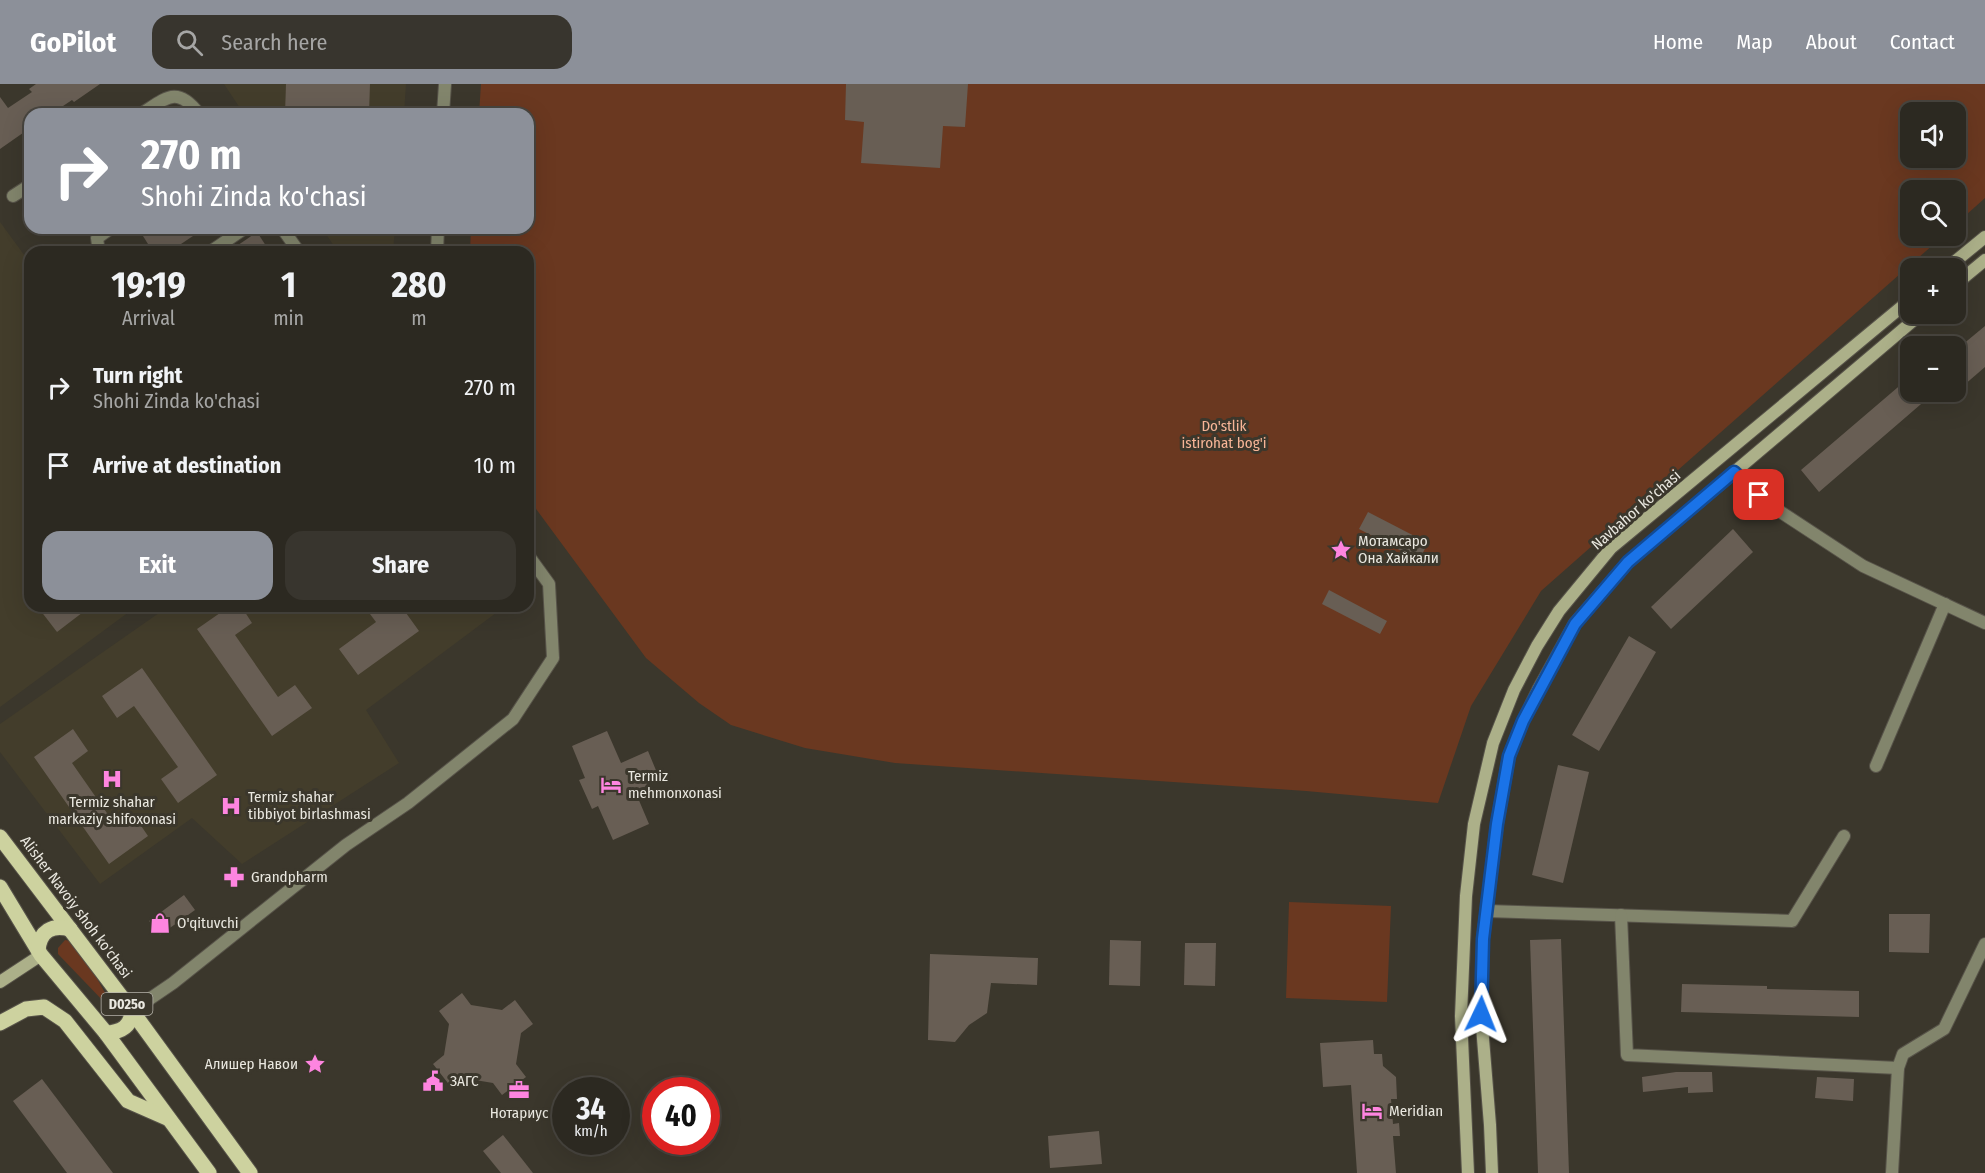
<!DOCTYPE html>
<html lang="en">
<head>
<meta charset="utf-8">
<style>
  :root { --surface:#2c2921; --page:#38352e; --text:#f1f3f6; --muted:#a6a6a5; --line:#48453f; --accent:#8c9099 }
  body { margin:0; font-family:"Fira Sans Condensed",sans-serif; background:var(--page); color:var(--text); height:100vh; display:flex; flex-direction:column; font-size:22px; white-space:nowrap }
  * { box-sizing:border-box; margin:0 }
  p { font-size:20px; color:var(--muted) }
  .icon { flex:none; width:33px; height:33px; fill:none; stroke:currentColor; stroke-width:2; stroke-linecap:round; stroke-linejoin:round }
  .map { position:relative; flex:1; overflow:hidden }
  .drawer { position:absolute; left:24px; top:162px; width:510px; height:366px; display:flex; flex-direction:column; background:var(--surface); border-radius:18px; box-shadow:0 6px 24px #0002,0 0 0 2px var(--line) }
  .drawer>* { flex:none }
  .guide { position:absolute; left:24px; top:24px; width:510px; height:126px; border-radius:18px; box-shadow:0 6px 24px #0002,0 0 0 2px var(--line); background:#8c9099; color:#fff; overflow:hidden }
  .tools { position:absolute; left:1900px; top:18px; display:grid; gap:12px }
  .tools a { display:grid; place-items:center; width:66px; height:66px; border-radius:12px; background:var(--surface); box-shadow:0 6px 24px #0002,0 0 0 2px var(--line); font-size:30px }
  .speed { position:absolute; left:552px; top:993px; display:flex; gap:12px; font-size:30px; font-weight:700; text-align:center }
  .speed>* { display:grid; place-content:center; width:78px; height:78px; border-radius:50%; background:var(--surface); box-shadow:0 6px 24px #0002,0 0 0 2px var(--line); line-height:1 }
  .speed small { font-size:15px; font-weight:400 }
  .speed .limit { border:9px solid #d22; background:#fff; color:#111 }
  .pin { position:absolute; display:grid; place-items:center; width:51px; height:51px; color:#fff; margin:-26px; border-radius:12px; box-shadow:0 3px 9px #0006 }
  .me { position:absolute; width:66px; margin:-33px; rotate:2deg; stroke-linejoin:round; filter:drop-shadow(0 0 4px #0008) }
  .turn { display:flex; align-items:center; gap:21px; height:126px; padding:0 18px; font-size:27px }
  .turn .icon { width:78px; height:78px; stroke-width:2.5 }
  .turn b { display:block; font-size:42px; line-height:51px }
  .eta { display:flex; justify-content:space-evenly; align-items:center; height:102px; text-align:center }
  .eta b { font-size:36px; font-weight:700; line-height:42px }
  .cta { display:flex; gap:12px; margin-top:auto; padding:12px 18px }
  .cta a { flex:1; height:69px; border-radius:18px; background:var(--accent); color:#fff; font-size:24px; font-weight:700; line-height:69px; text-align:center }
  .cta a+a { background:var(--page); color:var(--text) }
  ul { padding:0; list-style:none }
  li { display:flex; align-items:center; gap:18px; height:78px; padding:0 18px }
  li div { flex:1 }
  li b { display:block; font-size:22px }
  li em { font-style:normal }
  header { display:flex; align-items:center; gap:36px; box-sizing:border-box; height:84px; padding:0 30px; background:var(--accent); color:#fff }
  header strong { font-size:28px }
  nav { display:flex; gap:33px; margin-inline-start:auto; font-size:21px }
  .search { width:420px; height:54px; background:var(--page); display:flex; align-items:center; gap:15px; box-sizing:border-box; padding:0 21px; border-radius:18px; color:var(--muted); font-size:22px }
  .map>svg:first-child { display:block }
  .built { fill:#433d2b }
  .green { fill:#6a3820; fill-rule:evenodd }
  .building { fill:#685e54 }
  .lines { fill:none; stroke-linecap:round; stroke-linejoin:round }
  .street-casing { stroke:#575349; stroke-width:14 }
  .secondary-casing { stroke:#575349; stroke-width:14 }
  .primary-casing { stroke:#575349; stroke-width:17 }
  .street { stroke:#82856c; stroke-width:12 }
  .secondary { stroke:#acb089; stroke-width:12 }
  .primary { stroke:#cdd29f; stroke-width:15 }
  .route-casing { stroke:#114b97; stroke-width:15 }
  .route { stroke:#1a73e8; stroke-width:10 }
  .labels { text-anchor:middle; stroke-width:6; stroke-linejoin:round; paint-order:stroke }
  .shield { fill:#3b372c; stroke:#b6b3aa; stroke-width:1.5 }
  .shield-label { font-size:14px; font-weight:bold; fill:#eae8e0 }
  .park-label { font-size:15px; fill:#f7b597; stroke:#3b372c }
  .street-label { font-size:15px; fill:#eae8e0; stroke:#3b372c }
  .poi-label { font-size:15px; fill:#eae8e0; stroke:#3b372c; text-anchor:start }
</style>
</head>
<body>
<header>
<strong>GoPilot</strong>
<div class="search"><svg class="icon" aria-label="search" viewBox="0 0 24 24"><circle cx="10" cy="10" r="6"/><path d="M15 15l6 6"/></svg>Search here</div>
<nav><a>Home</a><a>Map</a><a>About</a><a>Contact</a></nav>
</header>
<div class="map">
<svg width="1985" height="1089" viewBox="0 0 1985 1089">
  <rect width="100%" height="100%" fill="#3b372c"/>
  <g class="built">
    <polygon points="224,0 406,0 404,30 244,30"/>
    <polygon points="0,138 30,179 30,522 137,522 0,623"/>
    <polygon points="322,144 395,144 393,168 338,168"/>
    <polygon points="169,522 498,522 500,526 366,626 399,679 242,780 192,734 100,800 0,668 0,640"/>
  </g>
  <g class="green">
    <path d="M481 0H1985V114L1956 140V106H1911V152H1943L1541 507 1471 622 1438 719 1306 707 895 679 805 664 731 641 699 619 646 574 528 414V168H470L471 144H528V30H479ZM1911 28H1956V74H1911Z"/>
    <polygon points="1289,818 1391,822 1387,918 1286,914"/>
    <polygon points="65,856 77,858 110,918 107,921 58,870 58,864"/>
  </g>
  <g class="building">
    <polygon points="36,0 100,0 74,18 72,16 51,30 30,30 30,44 0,65 0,13 8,24 32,8 29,5"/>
    <polygon points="286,0 370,0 369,30 285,30"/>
    <polygon points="846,0 968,0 965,43 943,42 940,84 861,79 864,38 845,36"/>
    <polygon points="138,144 205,144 169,168 153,168"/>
    <polygon points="257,148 270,168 228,168"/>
    <polygon points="1985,242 1985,283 1956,308 1956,266"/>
    <polygon points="1911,292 1911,308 1935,308 1819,408 1801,386"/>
    <polygon points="1368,428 1428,459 1419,476 1359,445"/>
    <polygon points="1733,445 1753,468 1671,545 1651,523"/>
    <polygon points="1329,506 1387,537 1380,550 1322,520"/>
    <polygon points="37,522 91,522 57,548"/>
    <polygon points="230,522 241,522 252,539 235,551 278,613 295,601 312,624 272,652 197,545"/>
    <polygon points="364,522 401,522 419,547 358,591 339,565 376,538"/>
    <polygon points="1629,552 1656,568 1599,667 1572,651"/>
    <polygon points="142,584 217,691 178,719 161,695 178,683 134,622 117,634 102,612"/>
    <polygon points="73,645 88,667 72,679 116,742 133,730 148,752 109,780 34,673"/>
    <polygon points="607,647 621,679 648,667 660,696 635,707 649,740 613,756 598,722 592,725 579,696 585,694 572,662"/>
    <polygon points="1558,681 1589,688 1563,799 1532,791"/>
    <polygon points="184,811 195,826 160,851 149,837"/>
    <polygon points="1889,830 1930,830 1929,869 1889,868"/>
    <polygon points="1561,855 1569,1089 1538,1089 1530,856"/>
    <polygon points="1110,856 1141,857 1140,902 1109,901"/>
    <polygon points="1185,859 1216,859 1215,902 1184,901"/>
    <polygon points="930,870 1038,874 1037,901 991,899 987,929 969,941 955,958 928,956"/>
    <polygon points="1682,900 1767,902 1767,905 1859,907 1859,933 1681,928"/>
    <polygon points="462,909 471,921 502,926 515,916 533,940 521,949 516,980 526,993 502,1011 493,999 463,994 451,1003 433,980 444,971 449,940 439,927"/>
    <polygon points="1373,956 1374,970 1382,970 1383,982 1396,993 1397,1015 1391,1015 1393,1040 1399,1039 1400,1052 1393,1052 1396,1089 1357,1089 1351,1001 1323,1003 1320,959"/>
    <polygon points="1676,988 1712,988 1713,1008 1688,1009 1688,1003 1643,1008 1642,993"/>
    <polygon points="1817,993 1854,995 1853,1017 1815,1014"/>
    <polygon points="42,995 113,1089 67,1089 13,1017"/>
    <polygon points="1099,1047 1102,1080 1050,1084 1048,1052"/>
    <polygon points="503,1051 533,1089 501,1089 483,1067"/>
  </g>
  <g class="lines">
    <g class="street-casing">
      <g id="street">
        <path d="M141 30C166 14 177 1 199 30"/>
        <polyline points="443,30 445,0"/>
        <polyline points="13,112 30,101"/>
        <polyline points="282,144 299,168"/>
        <polyline points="99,168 97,154 111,144"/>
        <polyline points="210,168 245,144"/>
        <polyline points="437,168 438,144"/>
        <polyline points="1734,388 1770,421 1863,482 1985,539"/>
        <polyline points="1876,682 1945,520"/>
        <polyline points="1487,827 1792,837 1844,752"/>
        <polyline points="1621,831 1627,971 1898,984"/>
        <polyline points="132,927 173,899 346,761 408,719 513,635 553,574 549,500 528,471"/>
        <polyline points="1892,1089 1898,984 1903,970 1944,945 1985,860"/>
      </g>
    </g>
    <g class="secondary-casing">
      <g id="secondary">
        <polyline points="1947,184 1985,153"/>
        <polyline points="1956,200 1985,176"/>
        <polyline points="0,898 41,871"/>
        <polyline points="1468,1089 1461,932 1466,812 1474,740 1493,659 1514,606 1537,562 1559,527 1611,464 1911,215"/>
        <polyline points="1492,1089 1490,1041 1481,930 1483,855 1497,740 1509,672 1523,637 1538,606 1575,539 1628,478 1921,230"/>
      </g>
    </g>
    <g class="primary-casing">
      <g id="primary">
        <polyline points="0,753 132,927 250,1089"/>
        <polyline points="0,803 41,871 106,949 209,1089"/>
        <path d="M38 866C40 847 52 840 70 845"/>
        <polyline points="0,939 26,925 44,923 65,937 128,1017 169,1035"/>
        <path d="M106 949C121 948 131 943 132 927"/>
      </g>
    </g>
    <use href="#street" class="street"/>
    <use href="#secondary" class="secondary"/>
    <use href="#primary" class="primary"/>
  </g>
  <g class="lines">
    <g class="route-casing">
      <polyline id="route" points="1481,930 1483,855 1497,740 1509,672 1523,637 1575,540 1628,478 1734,388 1759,411"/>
    </g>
    <use href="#route" class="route"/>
  </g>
  <defs>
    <g id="sight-bare" transform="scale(1.62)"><path d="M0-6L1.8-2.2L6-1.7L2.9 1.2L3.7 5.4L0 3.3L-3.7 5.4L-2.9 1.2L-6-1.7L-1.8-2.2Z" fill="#fe85e0" stroke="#3b372c" stroke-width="2.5" paint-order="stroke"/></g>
    <g id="hospital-bare" transform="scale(1.62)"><path d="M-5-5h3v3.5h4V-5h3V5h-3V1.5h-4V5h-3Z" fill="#fe85e0" stroke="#3b372c" stroke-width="2.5" paint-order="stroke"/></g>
    <g id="hotel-bare" transform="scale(1.62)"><path d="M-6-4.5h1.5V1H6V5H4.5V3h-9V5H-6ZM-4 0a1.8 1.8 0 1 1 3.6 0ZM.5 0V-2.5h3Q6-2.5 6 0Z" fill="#fe85e0" stroke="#3b372c" stroke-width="2.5" paint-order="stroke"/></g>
    <g id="pharmacy-bare" transform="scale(1.62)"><path d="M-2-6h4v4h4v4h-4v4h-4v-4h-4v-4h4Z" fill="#fe85e0" stroke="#3b372c" stroke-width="2.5" paint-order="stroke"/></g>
    <g id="shop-bare" transform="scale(1.62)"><path d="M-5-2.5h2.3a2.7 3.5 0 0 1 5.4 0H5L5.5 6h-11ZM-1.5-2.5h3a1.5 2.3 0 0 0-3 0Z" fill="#fe85e0" stroke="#3b372c" stroke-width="2.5" paint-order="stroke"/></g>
    <g id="civic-bare" transform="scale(1.62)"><path d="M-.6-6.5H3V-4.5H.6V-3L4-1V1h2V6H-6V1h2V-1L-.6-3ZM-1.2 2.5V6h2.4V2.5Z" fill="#fe85e0" stroke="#3b372c" stroke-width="2.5" paint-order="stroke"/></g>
    <g id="office-bare" transform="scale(1.62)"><path d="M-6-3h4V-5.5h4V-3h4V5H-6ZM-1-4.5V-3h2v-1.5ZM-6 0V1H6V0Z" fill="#fe85e0" stroke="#3b372c" stroke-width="2.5" paint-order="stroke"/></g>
  </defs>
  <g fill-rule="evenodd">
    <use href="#sight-bare" x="1341" y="466"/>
    <use href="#hospital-bare" x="112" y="695"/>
    <use href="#hotel-bare" x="611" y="701"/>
    <use href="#hospital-bare" x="231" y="722"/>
    <use href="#pharmacy-bare" x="234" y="793"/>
    <use href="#shop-bare" x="160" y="839"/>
    <use href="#sight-bare" x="315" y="980"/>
    <use href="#civic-bare" x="433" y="997"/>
    <use href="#office-bare" x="519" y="1006"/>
    <use href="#hotel-bare" x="1372" y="1027"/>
  </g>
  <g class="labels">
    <rect class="shield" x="101.5" y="909" width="51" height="22" rx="4.5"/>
    <g class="shield-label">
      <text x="127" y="925">D025o</text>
    </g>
    <g class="park-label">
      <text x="1224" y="347">Do'stlik<tspan x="1224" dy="17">istirohat bog'i</tspan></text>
    </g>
    <g class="street-label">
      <text transform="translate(1636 426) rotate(-41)" y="5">Navbahor ko'chasi</text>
      <text transform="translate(76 823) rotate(53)" y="5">Alisher Navoiy shoh ko'chasi</text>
    </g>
    <g class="poi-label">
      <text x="1358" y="462">Мотамсаро<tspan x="1358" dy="17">Она Хайкали</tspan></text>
      <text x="628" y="697">Termiz<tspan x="628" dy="17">mehmonxonasi</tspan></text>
      <text x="248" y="718">Termiz shahar<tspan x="248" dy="17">tibbiyot birlashmasi</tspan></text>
      <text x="112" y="723" text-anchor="middle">Termiz shahar<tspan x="112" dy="17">markaziy shifoxonasi</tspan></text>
      <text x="251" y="798">Grandpharm</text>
      <text x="177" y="844">O'qituvchi</text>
      <text x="298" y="985" text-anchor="end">Алишер Навои</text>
      <text x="450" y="1002">ЗАГС</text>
      <text x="1389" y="1032">Meridian</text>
      <text x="519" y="1034" text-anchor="middle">Нотариус</text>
    </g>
  </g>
</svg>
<div class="tools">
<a><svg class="icon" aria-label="sound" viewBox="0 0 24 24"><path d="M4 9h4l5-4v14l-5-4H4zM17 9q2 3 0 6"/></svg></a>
<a><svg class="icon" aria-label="search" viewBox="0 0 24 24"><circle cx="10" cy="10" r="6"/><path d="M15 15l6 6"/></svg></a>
<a>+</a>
<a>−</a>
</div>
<div class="speed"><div>34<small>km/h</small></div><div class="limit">40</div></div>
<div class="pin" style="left:1759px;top:411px;background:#d93025"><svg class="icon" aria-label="arrive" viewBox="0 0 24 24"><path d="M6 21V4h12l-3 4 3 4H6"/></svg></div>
<svg class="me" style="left:1481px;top:930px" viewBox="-20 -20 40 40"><path d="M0-17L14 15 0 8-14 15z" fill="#1a73e8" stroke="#fff" stroke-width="4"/></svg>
<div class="guide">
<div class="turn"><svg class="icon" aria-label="right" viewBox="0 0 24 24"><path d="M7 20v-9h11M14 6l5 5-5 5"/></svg><div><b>270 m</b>Shohi Zinda ko'chasi</div></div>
</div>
<section class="drawer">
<div class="eta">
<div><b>19:19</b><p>Arrival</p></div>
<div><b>1</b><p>min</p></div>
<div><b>280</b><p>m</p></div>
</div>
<ul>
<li><svg class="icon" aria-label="right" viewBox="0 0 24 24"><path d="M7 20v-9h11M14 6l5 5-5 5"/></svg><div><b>Turn right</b><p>Shohi Zinda ko'chasi</p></div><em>270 m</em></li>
<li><svg class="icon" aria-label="arrive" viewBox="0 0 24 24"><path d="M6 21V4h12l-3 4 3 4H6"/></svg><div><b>Arrive at destination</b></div><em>10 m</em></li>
</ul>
<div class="cta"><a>Exit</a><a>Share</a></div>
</section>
</div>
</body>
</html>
